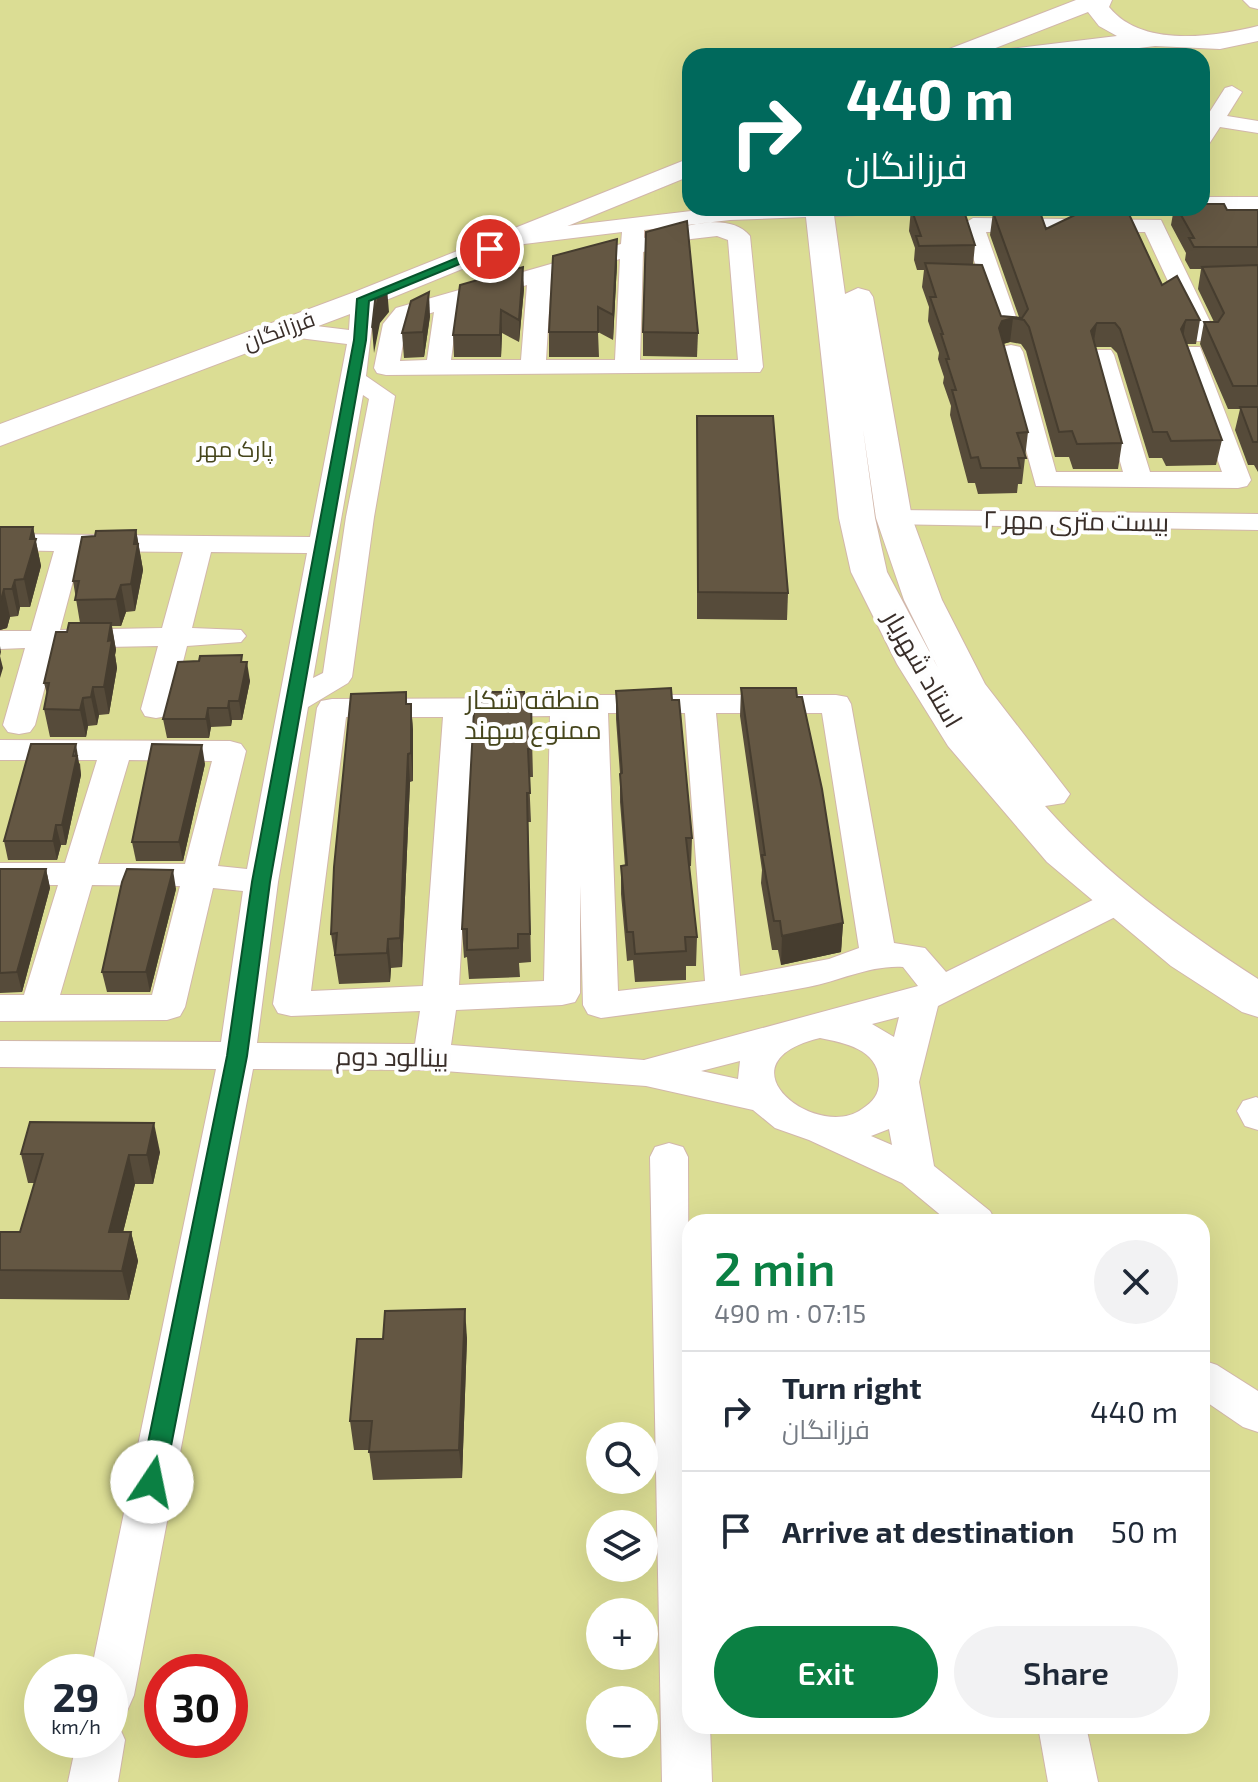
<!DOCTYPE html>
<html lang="en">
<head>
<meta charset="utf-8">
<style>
  :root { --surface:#fff; --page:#f2f2f3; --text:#1f2937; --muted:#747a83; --line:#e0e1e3; --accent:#0b8043 }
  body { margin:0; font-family:"Exo 2",Cairo,sans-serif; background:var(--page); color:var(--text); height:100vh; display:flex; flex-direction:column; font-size:30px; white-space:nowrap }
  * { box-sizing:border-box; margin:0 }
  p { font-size:26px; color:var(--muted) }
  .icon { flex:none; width:44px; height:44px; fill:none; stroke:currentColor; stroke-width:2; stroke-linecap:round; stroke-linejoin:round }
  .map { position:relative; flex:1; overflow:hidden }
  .panel { position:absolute; left:682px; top:1214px; width:528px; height:520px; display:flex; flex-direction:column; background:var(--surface); border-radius:24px; box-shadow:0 8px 32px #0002 }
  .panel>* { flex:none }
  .hud { position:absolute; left:682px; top:48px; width:528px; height:168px; border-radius:24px; box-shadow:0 8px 32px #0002; background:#00695c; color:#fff; overflow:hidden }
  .controls { position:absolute; left:586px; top:1422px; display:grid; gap:16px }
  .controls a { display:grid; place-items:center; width:72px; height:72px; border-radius:50%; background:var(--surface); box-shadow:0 8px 32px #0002; font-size:40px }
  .speed { position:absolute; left:24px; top:1654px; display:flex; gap:16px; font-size:40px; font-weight:700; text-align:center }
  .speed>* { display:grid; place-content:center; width:104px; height:104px; border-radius:50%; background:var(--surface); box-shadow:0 8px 32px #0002; line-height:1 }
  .speed small { font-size:20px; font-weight:400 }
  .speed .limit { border:12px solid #d22; background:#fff; color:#111 }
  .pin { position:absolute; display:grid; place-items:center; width:68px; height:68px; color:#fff; margin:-34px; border:4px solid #fff; border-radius:50%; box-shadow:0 2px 8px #0007 }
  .me { position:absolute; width:88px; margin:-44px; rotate:11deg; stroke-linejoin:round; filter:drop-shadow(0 0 6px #0008) }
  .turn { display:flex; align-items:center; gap:28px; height:168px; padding:0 32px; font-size:36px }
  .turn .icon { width:104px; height:104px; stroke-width:2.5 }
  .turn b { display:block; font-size:56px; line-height:68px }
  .round { display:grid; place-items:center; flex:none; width:84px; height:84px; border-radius:42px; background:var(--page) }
  .summary { display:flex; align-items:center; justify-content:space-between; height:136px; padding:0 32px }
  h1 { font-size:48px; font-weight:600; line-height:60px; color:var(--accent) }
  .button { display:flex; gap:16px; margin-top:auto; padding:16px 32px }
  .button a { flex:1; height:92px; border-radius:48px; background:var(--accent); color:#fff; font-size:32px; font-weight:600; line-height:92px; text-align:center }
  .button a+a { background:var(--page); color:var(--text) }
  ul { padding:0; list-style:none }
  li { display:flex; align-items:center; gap:24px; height:120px; padding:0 32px; border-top:2px solid var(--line) }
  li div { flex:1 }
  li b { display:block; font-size:30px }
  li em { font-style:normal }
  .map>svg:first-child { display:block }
  .green { fill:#dbdd94; fill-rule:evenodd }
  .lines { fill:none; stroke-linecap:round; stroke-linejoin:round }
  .minor-casing { stroke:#d2b7ab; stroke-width:2 }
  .major-casing { stroke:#d2b7ab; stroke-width:2 }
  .minor { fill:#fff; fill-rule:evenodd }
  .major { fill:#fff; fill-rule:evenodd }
  .wall { fill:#564b3a }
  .shaded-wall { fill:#463d2f }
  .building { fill:#645743; stroke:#463d2f; stroke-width:2 }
  .route { fill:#0b8043; stroke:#07532c; stroke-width:2 }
  .labels { text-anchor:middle; stroke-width:8; stroke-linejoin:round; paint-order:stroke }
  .far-street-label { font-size:22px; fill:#392e29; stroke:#fefefe }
  .far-park-label { font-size:22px; fill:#45451b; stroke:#fefefe }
  .street-label { font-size:26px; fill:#392e29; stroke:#fefefe }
  .park-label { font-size:26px; fill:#45451b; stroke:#fefefe }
</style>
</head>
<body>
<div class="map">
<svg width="1258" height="1782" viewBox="0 0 1258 1782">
  <rect width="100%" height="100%" fill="#feede5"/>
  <path class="green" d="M0 0H1258V1782H0ZM690 56H1202V208H690ZM690 1222H1202V1726H690ZM600 1436H644V1480H600ZM600 1524H644V1568H600ZM600 1612H644V1656H600ZM42 1672H110V1740H42ZM162 1672H230V1740H162ZM600 1700H644V1744H600Z"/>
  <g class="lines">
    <g class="minor-casing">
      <g id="minor">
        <polygon points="1232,86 1242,92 1227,116 1258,121 1258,133 1220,127 1209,144 1202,146 1202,112 1209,113 1225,88"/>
        <polygon points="1202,197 1258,197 1258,211 1194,209 1202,208"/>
        <path d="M716 208H868L857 215 730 220 644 230V238C672 230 727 208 750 236L763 367 760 372 386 375 377 373 374 368 383 324 396 308 621 244 622 232 516 245 505 238 508 233ZM717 236 728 240 738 360H640L643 252 691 239ZM620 259 615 360H546L551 278ZM527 285 521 360H451L458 305ZM434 312 427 360 400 361C406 330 402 321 434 312Z"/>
        <polygon points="973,218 1161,220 1217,336 1214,341 1196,341 1145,232 986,232 1022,334 1019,339 1001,339 962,225"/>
        <path d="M363 292 371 294 375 299 366 376 395 396 374 517 352 677 348 683 308 707 278 882 257 1043 415 1044 420 1011 291 1016 278 1013 273 1004 317 708 321 701 332 699 566 698 578 702 581 697 592 695H836L847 697 851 704 894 943 925 948 946 972 1109 892 1121 889 1133 892 1138 900 1133 908 938 1006 919 1082 934 1166 990 1211 996 1222H949L902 1183 809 1140 775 1128 753 1110 646 1086 431 1070 253 1069 134 1695 127 1711 110 1717V1672H91L216 1069 0 1067V1041L221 1042 243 891 213 888 185 1007 180 1016 167 1020 0 1021V995H24L58 885H0V863H65L97 760H0V740L230 741 241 744 246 751 218 866 247 869 307 553 211 552 192 628 241 630 246 636 241 642 187 646 171 709 167 716 156 718 145 716 141 709 158 646 55 648 35 725 30 732 19 734 8 732 3 725 25 648 0 649V631H31L54 551 0 550V534L310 537 347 344 283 336 274 334 271 329 274 324 283 322 349 330 351 299 355 294ZM363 395 369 399 346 517 323 673 313 678ZM81 551 183 552 162 628 60 630ZM608 713H685L705 981 618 991ZM716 713H822L859 948 829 959 740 976ZM550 716 544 981 459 985 474 717ZM346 717H443L423 986 311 991ZM129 760 212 761 185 864H98ZM92 885 180 886 152 995H60ZM580 885 583 1005 588 1014 601 1018C671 1009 739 1000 808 987 840 981 870 965 903 967L918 986 644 1060 451 1045 456 1010 562 1005 575 1002 580 993ZM899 1017 894 1037 872 1024ZM820 1038C845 1043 877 1049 879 1079 880 1093 874 1101 862 1109 817 1142 715 1063 820 1038ZM740 1061 738 1079 701 1071ZM889 1129 892 1145 871 1136Z"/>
        <polygon points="1011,345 1020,347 1023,352 1056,472 1123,472 1090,355 1093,350 1111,350 1114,355 1150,472 1222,472 1179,352 1182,347 1200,347 1251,480 1247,486 1238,488 1036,486 999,352 1002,347"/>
        <polygon points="894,510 1258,514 1258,530 884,524 880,518 884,512"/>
        <polygon points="1256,1097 1258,1098 1258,1130 1245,1126 1237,1111 1243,1101"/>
        <polygon points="669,1143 683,1147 688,1157 690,1726 710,1726 712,1782 662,1782 650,1157 655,1147"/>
        <polygon points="1202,1360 1217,1365 1258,1391 1258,1432 1243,1427 1202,1399"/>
        <polygon points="110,1720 118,1724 125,1740 118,1782 68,1782 77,1740 110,1740"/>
        <polygon points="1038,1726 1086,1726 1098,1782 1048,1782"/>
      </g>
    </g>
    <g class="major-casing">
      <g id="major">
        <path d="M1076 0H1112L1109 7C1142 48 1213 37 1258 26V41L1220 49 1155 46 1075 56H998L1001 51 1010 49 1117 36 1099 26 1088 12 975 56H941L944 51Z"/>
        <polygon points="1243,0 1258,0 1258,9 1250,7"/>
        <polygon points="690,158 690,176 374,305 0,446 0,424 352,293"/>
        <path d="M805 208H833L845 294 858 288 869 291 873 297 912 518 942 600 985 684 1070 794 1064 803 1045 806C1105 874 1182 930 1258 979V1017L1242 1012 1171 966 1047 862 948 746 897 664 851 572 839 518ZM863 429 876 518 904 600 938 668 887 572 875 518Z"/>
      </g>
    </g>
    <use href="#minor" class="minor"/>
    <use href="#major" class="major"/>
  </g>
  <g class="wall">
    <polygon points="911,208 975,245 973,265 1001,316 1019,317 990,235 993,212 1046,229 1162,285 1200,320 1196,344 1186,344 1222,440 1216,465 1166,466 1162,458 1149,458 1117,353 1111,347 1095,347 1122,443 1118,469 1073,469 1069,457 1055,457 1026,351 1021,344 1010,342 1003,344 1028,432 1022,484 1018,484 1017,493 978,494 975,483 968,483 950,415 951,406 943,383 944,377 938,359 939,353 928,321 929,307 922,287 924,270 917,270 914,260 915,248 909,231"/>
    <polygon points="1174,208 1202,208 1227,210 1258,210 1258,472 1254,465 1248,465 1235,430 1240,409 1228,409 1200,344 1204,322 1214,322 1198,289 1201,269 1190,269 1185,260 1186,253 1171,225"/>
    <polygon points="617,263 613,340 598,332 599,357 549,357 549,332"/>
    <polygon points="524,289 519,342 502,333 501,357 454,357 453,335"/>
    <polygon points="430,316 424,357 404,358 402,333"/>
    <polygon points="643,332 698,333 697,357 643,356"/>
    <polygon points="697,416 788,593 787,620 697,619"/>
    <polygon points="0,527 33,527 41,566 30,607 20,607 18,616 10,617 7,628 0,630"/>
    <polygon points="136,530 143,570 135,611 126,612 121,626 112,626 116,650 115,655 117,668 109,714 99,715 97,725 88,726 86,737 50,737 44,709 47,694 44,683 67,632 80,623 73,581"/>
    <polygon points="243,662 250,681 242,720 232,720 231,726 211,727 209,738 167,738 163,719"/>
    <polygon points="741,688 843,923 841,952 781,965 778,950 772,950 761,883 762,870 740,716"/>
    <polygon points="616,691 692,838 691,866 689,866 697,937 696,966 686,966 686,980 635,982 633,960 627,961 621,894 621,866 625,866 620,802 620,774 616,719"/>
    <polygon points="406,692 407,704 411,704 413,731 413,781 410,782 402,967 391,968 390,982 339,984 331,934"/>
    <polygon points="531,699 533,777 529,777 531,822 528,822 531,962 519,963 520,977 469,979 467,957 464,958 462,929 524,700"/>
    <polygon points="80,763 81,775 66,845 61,845 57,860 8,860 4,841"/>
    <polygon points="205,764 183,861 136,861 132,842"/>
    <polygon points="0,869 46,869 50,888 22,992 0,993"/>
    <polygon points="176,889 150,992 107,992 102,972"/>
    <polygon points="160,1152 153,1184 135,1184 123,1232 131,1232 138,1261 129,1300 0,1299 0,1232 20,1232 35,1183 28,1183 21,1154"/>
    <polygon points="467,1338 462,1478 373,1480 369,1450 354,1450 350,1421"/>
  </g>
  <g class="shaded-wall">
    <polygon points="617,239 617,263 613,340 613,315"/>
    <polygon points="523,267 524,289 519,342 519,320"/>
    <polygon points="387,288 389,312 380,323 374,353 372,328 378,299"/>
    <polygon points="429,292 430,316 424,357 423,332"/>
    <polygon points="501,310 502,333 501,357 500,335"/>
    <polygon points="1013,318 1010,342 999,345 999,328 1002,321"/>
    <polygon points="1186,320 1182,344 1181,329"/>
    <polygon points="1097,323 1093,347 1091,331"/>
    <polygon points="33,527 41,566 30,607 24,579 30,539"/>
    <polygon points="136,530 143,570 135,611 131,584 134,544"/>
    <polygon points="15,580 20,607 18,616 12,589"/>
    <polygon points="121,585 126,612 121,626 116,599"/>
    <polygon points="4,589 10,617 7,628 0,630 0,601"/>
    <polygon points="111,623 116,650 115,655 117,668 109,714 104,687 108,641"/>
    <polygon points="0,646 1,652 0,656 3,668 0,678"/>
    <polygon points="247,662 250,681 242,720 239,701"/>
    <polygon points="93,687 99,715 97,725 91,697"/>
    <polygon points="83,698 88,726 86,737 80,710"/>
    <polygon points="229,701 232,720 231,726 228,708"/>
    <polygon points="411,704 413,731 413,781 411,753"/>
    <polygon points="208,708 211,727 209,738 206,719"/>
    <polygon points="76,744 81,775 66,845 62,825"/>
    <polygon points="202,745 205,764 183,861 179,842"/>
    <polygon points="408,754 410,782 402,967 400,938"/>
    <polygon points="56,825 61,845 57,860 53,841"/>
    <polygon points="46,869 50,888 22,992 17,972"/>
    <polygon points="173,870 176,889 150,992 146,972"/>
    <polygon points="843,923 841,952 781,965 782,936"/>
    <polygon points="388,939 391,968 390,982 387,953"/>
    <polygon points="154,1123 160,1152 153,1184 147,1155"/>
    <polygon points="129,1155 135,1184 116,1261 109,1232"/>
    <polygon points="131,1232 138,1261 129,1300 122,1271"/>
    <polygon points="465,1309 467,1338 462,1478 459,1450"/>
  </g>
  <g class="building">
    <polygon points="1202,204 1224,204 1227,210 1258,210 1258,247 1194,247 1189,238 1194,238 1177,208 1202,208"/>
    <polygon points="911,208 963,208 975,245 919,246 916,236 921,236"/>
    <polygon points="993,212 1040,212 1046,229 1081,212 1128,212 1162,285 1177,276 1200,320 1186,320 1181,329 1222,440 1171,441 1167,432 1153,432 1120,329 1115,323 1097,323 1091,331 1122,443 1077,444 1072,431 1059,432 1029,327 1024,320 1013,318 1002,321 999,328 1028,432 1017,433 1026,458 1018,458 1020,468 981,468 978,457 971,458 952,390 956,390 946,359 949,359 941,334 943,334 930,297 936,297 925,263 982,265 1001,316 1022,318 1028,309"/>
    <polygon points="687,221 698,333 643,332 646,232"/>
    <polygon points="617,239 613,315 598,307 598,332 549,332 553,256"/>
    <polygon points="1258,265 1258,386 1233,386 1204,322 1218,322 1224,313 1202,267"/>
    <polygon points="523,267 519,320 501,310 500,335 453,335 460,285"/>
    <polygon points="387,288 378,299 372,328 376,292"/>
    <polygon points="429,292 423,332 402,333 411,301"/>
    <polygon points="1240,407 1258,407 1258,442 1253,442"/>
    <polygon points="697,416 773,416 788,593 698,592"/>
    <polygon points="0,527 33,527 30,539 36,539 24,579 15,580 12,589 4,589 1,600 0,601"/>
    <polygon points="136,530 134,544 138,544 131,584 121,585 116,599 75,600 79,581 73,581 82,537 95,536 96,531"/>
    <polygon points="69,623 111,623 108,641 112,640 104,687 93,687 91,697 83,698 80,710 44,709 49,683 44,683 56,632 67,632"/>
    <polygon points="242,655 241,662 247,662 239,701 229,701 228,708 208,708 206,719 163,719 178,662 199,661 200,656"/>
    <polygon points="671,688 672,700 679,700 692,838 686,838 697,937 685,937 686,951 635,954 633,932 627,932 621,866 627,865 620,774 622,773 616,691"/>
    <polygon points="741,688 796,688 797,697 802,697 822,789 843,923 782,936 780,921 774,921 762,855 765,855"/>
    <polygon points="406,692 406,704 411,704 411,753 408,754 400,938 388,939 387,953 335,955 337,933 331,934 334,867 351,694"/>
    <polygon points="475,692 524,692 524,700 531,699 532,749 528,749 530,793 527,793 530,934 518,934 518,948 467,950 467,929 462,929"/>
    <polygon points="31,744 76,744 73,756 77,756 62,825 56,825 53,841 4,841"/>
    <polygon points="152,744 202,745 179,842 132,842"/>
    <polygon points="0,869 46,869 17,972 0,973"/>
    <polygon points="127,869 173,870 146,972 102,972 122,882"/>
    <polygon points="30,1122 154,1123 147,1155 129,1155 109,1232 131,1232 122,1271 0,1270 0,1232 20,1232 43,1154 21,1154"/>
    <polygon points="465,1309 459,1450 369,1452 372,1421 350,1421 357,1339 383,1339 385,1311"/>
  </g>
  <polygon class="route" points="486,246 496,249 369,301 366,340 270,882 247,1056 164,1482 161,1489 152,1492 144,1489 140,1482 227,1056 252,882 354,340 357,299"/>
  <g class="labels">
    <g class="far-street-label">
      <text transform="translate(279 330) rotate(-20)" y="8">فرزانگان</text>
    </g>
    <g class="far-park-label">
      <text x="235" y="457">پارک مهر</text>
    </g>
    <g class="street-label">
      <text transform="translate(1076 521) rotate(1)" y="9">بیست متری مهر ۲</text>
      <text transform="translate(923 669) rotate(60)" y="9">استاد شهریار</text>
      <text transform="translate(392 1057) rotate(1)" y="9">بینالود دوم</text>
    </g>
    <g class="park-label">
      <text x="533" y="709">منطقه شکار<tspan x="533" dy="30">ممنوع سهند</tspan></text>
    </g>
  </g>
</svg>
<div class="controls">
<a><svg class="icon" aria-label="search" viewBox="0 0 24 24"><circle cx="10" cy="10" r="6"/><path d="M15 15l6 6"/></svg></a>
<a><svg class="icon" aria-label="layers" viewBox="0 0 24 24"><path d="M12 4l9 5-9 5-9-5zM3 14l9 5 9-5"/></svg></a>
<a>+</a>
<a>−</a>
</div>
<div class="speed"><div>29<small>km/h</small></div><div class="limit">30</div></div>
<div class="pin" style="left:490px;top:249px;background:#d93025"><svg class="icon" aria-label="arrive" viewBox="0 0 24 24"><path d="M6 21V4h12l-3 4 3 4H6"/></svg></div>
<svg class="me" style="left:152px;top:1482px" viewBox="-20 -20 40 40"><circle r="19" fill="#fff"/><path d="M0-13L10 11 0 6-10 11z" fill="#0b8043"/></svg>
<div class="hud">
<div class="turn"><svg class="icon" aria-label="right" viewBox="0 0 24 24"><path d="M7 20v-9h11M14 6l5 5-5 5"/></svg><div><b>440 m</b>فرزانگان</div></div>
</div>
<section class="panel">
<div class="summary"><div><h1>2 min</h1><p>490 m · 07:15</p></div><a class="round"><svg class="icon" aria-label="close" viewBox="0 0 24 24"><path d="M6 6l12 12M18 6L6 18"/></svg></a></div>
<ul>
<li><svg class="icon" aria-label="right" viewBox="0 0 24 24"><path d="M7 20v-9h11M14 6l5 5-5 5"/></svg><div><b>Turn right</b><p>فرزانگان</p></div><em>440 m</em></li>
<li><svg class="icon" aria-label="arrive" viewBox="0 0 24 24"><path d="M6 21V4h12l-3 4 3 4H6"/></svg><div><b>Arrive at destination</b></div><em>50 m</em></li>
</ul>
<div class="button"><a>Exit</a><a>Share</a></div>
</section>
</div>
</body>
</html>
